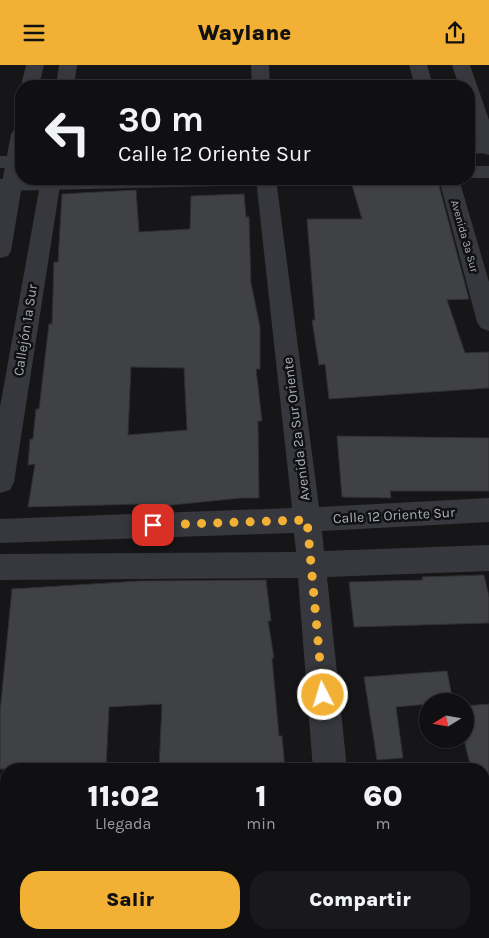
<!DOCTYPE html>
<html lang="es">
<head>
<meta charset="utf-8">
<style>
  :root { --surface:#101012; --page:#19191b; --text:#f1f3f6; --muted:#9c9d9f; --line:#303032; --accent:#f2b134 }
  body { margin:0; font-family:Karla,sans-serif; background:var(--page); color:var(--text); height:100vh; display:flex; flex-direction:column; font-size:19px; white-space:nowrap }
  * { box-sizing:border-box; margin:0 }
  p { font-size:16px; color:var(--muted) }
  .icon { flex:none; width:28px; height:28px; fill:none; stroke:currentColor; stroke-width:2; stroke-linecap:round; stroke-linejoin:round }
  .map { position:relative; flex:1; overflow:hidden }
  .panel { position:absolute; left:0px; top:698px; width:490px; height:176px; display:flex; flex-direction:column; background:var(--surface); border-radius:20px 20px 0 0; box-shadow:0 1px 4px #0004,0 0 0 1px var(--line) }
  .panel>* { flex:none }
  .hud { position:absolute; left:15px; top:15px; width:460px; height:105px; border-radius:20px; box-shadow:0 1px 4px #0004,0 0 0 1px var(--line); background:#101012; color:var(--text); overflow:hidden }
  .needle { width:32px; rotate:259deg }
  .buttons { position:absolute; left:419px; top:628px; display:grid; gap:10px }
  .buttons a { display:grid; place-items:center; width:55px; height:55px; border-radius:50%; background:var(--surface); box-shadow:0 1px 4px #0004,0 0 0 1px var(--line); font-size:25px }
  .pin { position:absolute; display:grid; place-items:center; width:42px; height:42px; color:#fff; margin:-21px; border-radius:10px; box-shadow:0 2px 8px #0006 }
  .me { position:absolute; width:55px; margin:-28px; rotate:355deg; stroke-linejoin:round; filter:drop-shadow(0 0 4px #0008) }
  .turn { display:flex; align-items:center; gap:18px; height:105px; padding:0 20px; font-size:22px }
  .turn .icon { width:65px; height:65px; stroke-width:2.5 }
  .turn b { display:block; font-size:35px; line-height:42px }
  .eta { display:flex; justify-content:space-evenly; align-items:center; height:85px; text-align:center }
  .eta b { font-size:30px; font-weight:800; line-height:35px }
  .cta { display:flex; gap:10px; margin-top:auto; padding:10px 20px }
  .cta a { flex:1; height:58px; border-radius:20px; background:var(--accent); color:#111; font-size:20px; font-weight:800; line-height:58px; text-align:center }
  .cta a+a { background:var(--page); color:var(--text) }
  header { display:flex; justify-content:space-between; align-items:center; height:65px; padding:0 20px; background:var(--accent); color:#111; font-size:22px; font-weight:800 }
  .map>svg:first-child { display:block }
  .building { fill:#404145; stroke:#303034; fill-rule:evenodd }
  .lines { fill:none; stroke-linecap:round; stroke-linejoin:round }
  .minor { fill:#37383d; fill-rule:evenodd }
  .tertiary { fill:#37383d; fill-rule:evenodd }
  .route { stroke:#f2b134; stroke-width:9; stroke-dasharray:0 16.2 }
  .labels { text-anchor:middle; stroke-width:5; stroke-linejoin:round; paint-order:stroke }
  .far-street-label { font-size:11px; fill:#a8adb8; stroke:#111113 }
  .street-label { font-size:14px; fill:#a8adb8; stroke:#111113 }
</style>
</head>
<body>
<header><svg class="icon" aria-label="menu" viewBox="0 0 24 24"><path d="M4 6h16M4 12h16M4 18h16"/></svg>Waylane<svg class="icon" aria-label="share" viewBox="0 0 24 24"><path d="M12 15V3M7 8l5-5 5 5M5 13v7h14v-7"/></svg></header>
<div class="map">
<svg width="489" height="873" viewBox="0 0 489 873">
  <rect width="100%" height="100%" fill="#161618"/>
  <g class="building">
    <polygon points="438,117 469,234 447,235 465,288 489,287 489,323 329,334 325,299 319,300 312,255 315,255 307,154 362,154 352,120"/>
    <path d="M136 125 139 167 190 164 191 131 244 129 246 152H249L251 218 260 262V304H256L262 356H258L259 433H241L143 443V439L28 442 35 399 28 400 30 374H33L36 344H39L49 259H52L54 197H58L62 129ZM131 302 184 303 187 365 128 370Z"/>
    <polygon points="337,371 489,373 489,426 390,426 391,433 342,432"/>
    <polygon points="484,510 489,532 489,558 354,562 349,517 423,515 422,512"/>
    <polygon points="266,515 271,556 268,556 274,593 272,593 279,671 282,671 285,704 159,704 162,639 109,642 106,704 0,704 0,647 12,524 140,516"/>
    <polygon points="447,606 453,636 428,636 428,639 396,642 403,693 377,695 364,612"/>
    <polygon points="489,639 489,733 484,734 484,704 471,704 464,674 465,641"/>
  </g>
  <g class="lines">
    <g class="minor">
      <polygon points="26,0 44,0 39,21 21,21"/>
      <polygon points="59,0 77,0 74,21 56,21"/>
      <polygon points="251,0 269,0 270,21 252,21"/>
      <polygon points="409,0 427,0 433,21 415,21"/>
      <polygon points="452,0 470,0 489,55 489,90 482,88 479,84 469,51 469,21 459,21"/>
      <polygon points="21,63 21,114 23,114 11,186 8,191 0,193 0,129 11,69 14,65"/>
      <polygon points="41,114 61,114 14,417 10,425 0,428 0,342"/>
      <polygon points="256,114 276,114 319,442 489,433 489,457 322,466 324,486 489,480 489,506 327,512 347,704 313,704 298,513 0,515 0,489 296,487 294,468 0,478 0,454 292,443"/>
      <polygon points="439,114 459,114 489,217 489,266 481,263 477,257"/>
      <polygon points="326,868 363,868 365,873 327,873"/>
    </g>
    <g class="tertiary">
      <polygon points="489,76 489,88 469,89 469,77"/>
      <rect x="0" y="91" width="21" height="12"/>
      <rect x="469" y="101" width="20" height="12"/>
      <polygon points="0,114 21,113 278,114 275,119 268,120 0,126"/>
      <polygon points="484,835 489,835 489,871 474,868 484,868"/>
      <polygon points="0,848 6,848 6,868 24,868 22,873 0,873"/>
    </g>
  </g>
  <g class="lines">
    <polyline class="route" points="153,460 307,455 323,630"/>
  </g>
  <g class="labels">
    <g class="far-street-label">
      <text transform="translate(465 171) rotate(74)" y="4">Avenida 3a Sur</text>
    </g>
    <g class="street-label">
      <text transform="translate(25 265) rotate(-81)" y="5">Callejón 1a Sur</text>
      <text transform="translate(296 364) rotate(-97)" y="5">Avenida 2a Sur Oriente</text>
      <text transform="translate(394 450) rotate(-3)" y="5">Calle 12 Oriente Sur</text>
    </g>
  </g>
</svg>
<div class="buttons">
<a><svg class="needle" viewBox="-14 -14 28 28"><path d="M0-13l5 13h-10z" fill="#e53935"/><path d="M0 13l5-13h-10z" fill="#9c9d9f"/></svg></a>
</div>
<div class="pin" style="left:153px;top:460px;background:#d93025"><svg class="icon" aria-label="arrive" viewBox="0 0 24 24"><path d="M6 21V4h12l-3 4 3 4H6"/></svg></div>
<svg class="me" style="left:323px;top:630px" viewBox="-20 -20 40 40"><circle r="17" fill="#f2b134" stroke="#fff" stroke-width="3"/><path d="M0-11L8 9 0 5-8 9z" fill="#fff"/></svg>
<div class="hud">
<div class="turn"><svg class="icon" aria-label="left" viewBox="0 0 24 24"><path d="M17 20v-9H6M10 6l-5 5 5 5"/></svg><div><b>30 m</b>Calle 12 Oriente Sur</div></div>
</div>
<section class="panel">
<div class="eta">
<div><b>11:02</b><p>Llegada</p></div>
<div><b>1</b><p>min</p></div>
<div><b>60</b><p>m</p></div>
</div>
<div class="cta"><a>Salir</a><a>Compartir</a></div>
</section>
</div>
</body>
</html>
